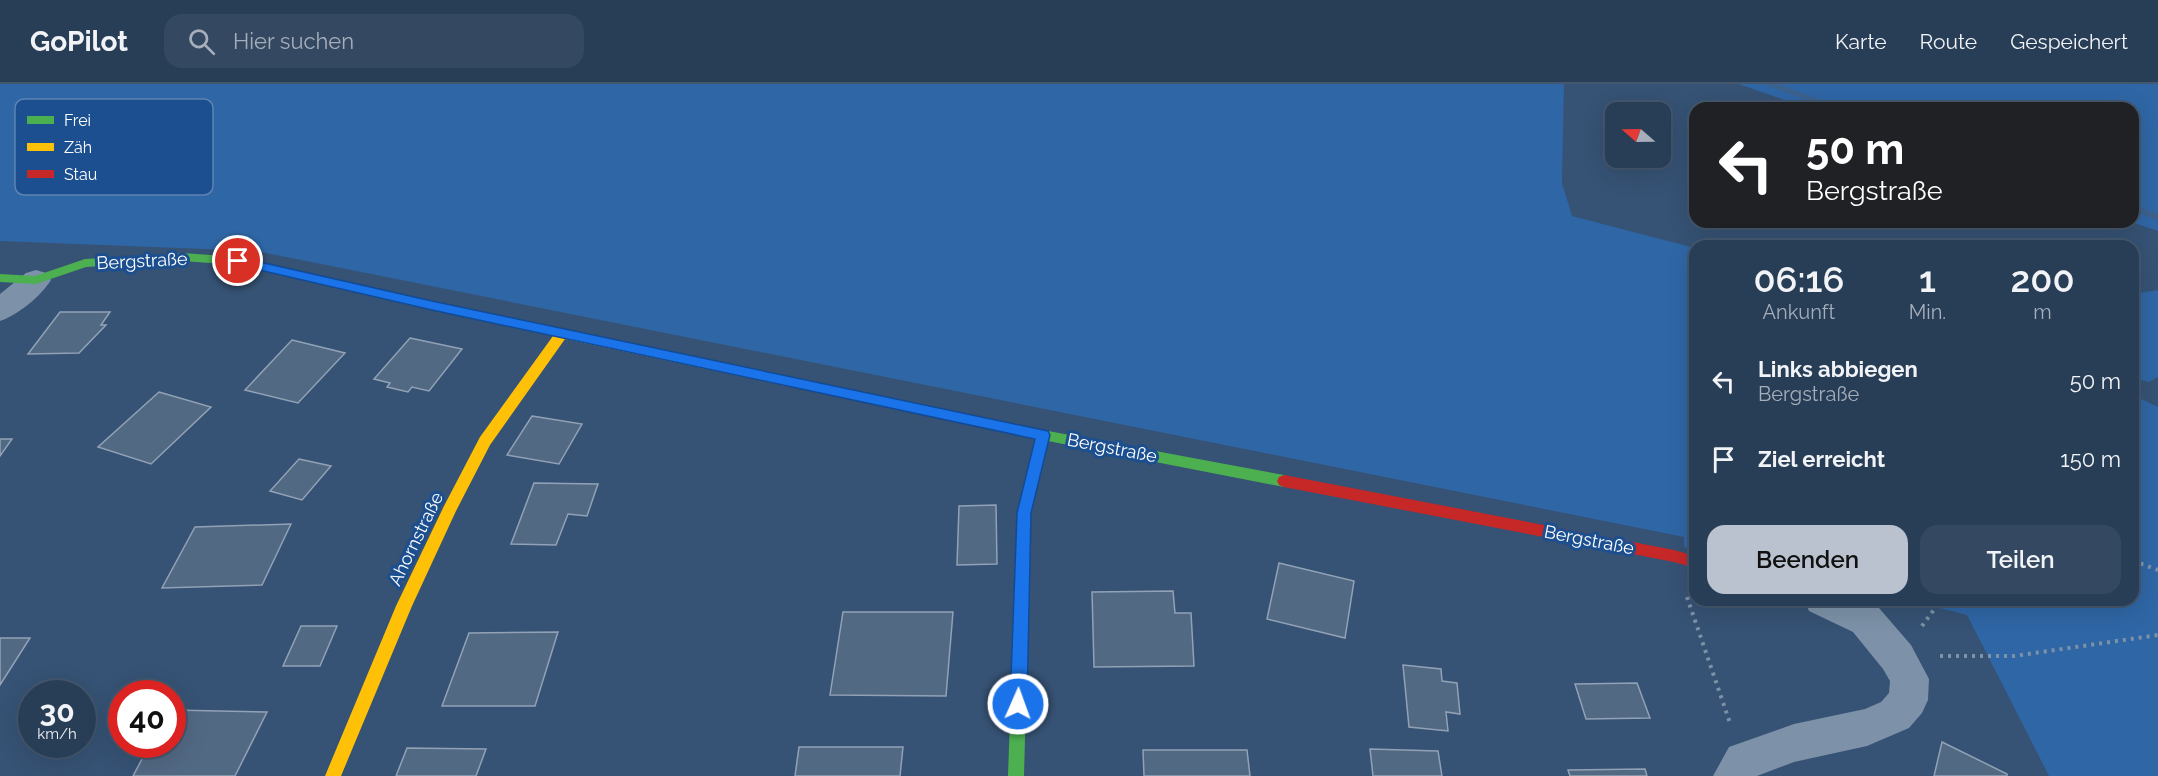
<!DOCTYPE html>
<html lang="de">
<head>
<meta charset="utf-8">
<style>
  :root { --surface:#283e57; --page:#344961; --text:#f1f3f6; --muted:#a5aeba; --line:#44576d; --accent:#b9c2ce }
  body { margin:0; font-family:Raleway,sans-serif; background:var(--page); color:var(--text); height:100vh; display:flex; flex-direction:column; font-size:22px; white-space:nowrap }
  * { box-sizing:border-box; margin:0 }
  p { font-size:20px; color:var(--muted) }
  .icon { flex:none; width:33px; height:33px; fill:none; stroke:currentColor; stroke-width:2; stroke-linecap:round; stroke-linejoin:round }
  .map { position:relative; flex:1; overflow:hidden }
  .drawer { position:absolute; left:1689px; top:156px; width:450px; height:366px; display:flex; flex-direction:column; background:var(--surface); border-radius:18px; box-shadow:0 6px 24px #0002,0 0 0 2px var(--line) }
  .drawer>* { flex:none }
  .hud { position:absolute; left:1689px; top:18px; width:450px; height:126px; border-radius:18px; box-shadow:0 6px 24px #0002,0 0 0 2px var(--line); background:#202124; color:#fff; overflow:hidden }
  .needle { width:39px; rotate:290deg }
  .buttons { position:absolute; left:1605px; top:18px; display:grid; gap:12px }
  .buttons a { display:grid; place-items:center; width:66px; height:66px; border-radius:12px; background:var(--surface); box-shadow:0 6px 24px #0002,0 0 0 2px var(--line); font-size:30px }
  .speed { position:absolute; left:18px; top:596px; display:flex; gap:12px; font-size:30px; font-weight:700; text-align:center }
  .speed>* { display:grid; place-content:center; width:78px; height:78px; border-radius:50%; background:var(--surface); box-shadow:0 6px 24px #0002,0 0 0 2px var(--line); line-height:1 }
  .speed small { font-size:15px; font-weight:400 }
  .speed .limit { border:9px solid #d22; background:#fff; color:#111 }
  .pin { position:absolute; display:grid; place-items:center; width:51px; height:51px; color:#fff; margin:-26px; border:3px solid #fff; border-radius:50%; box-shadow:0 2px 6px #0007 }
  .me { position:absolute; width:66px; margin:-33px; rotate:2deg; stroke-linejoin:round; filter:drop-shadow(0 0 4px #0008) }
  .turn { display:flex; align-items:center; gap:21px; height:126px; padding:0 18px; font-size:27px }
  .turn .icon { width:78px; height:78px; stroke-width:2.5 }
  .turn b { display:block; font-size:42px; line-height:51px }
  .eta { display:flex; justify-content:space-evenly; align-items:center; height:102px; text-align:center }
  .eta b { font-size:36px; font-weight:600; line-height:42px }
  .action { display:flex; gap:12px; margin-top:auto; padding:12px 18px }
  .action a { flex:1; height:69px; border-radius:18px; background:var(--accent); color:#111; font-size:24px; font-weight:600; line-height:69px; text-align:center }
  .action a+a { background:var(--page); color:var(--text) }
  ul { padding:0; list-style:none }
  li { display:flex; align-items:center; gap:18px; height:78px; padding:0 18px }
  li div { flex:1 }
  li b { display:block; font-size:22px }
  li em { font-style:normal }
  header { display:flex; align-items:center; gap:36px; box-sizing:border-box; height:84px; padding:0 30px; background:var(--surface); border-bottom:2px solid var(--line) }
  header strong { font-size:28px }
  nav { display:flex; gap:33px; margin-inline-start:auto; font-size:21px }
  .search { width:420px; height:54px; background:var(--page); display:flex; align-items:center; gap:15px; box-sizing:border-box; padding:0 21px; border-radius:18px; color:var(--muted); font-size:22px }
  .map>svg:first-child { display:block }
  .green { fill:#2f66a5 }
  .lines { fill:none; stroke-linecap:round; stroke-linejoin:round }
  .stream { fill:#3b618d; fill-rule:evenodd }
  .building { fill:#526984; stroke:#92a2b6; stroke-width:1.5 }
  .path { stroke:#7d92a8; stroke-width:4; stroke-dasharray:3 5; stroke-linecap:butt }
  .street { fill:#7d92a8; fill-rule:evenodd }
  .fast { fill:#4caf50; fill-rule:evenodd }
  .slow { fill:#ffc107; fill-rule:evenodd }
  .jam { fill:#c62828; fill-rule:evenodd }
  .route { fill:#1a73e8; stroke:#114b97; stroke-width:1.5 }
  .labels { text-anchor:middle; stroke-width:6; stroke-linejoin:round; paint-order:stroke }
  .street-label { font-size:18px; fill:#fff; stroke:#1b4f8f }
  .key { fill:#1b4f8f; stroke:#5f84b1; stroke-width:1.5 }
  .key-label { font-size:16px; fill:#fff }
</style>
</head>
<body>
<header>
<strong>GoPilot</strong>
<div class="search"><svg class="icon" aria-label="search" viewBox="0 0 24 24"><circle cx="10" cy="10" r="6"/><path d="M15 15l6 6"/></svg>Hier suchen</div>
<nav><a>Karte</a><a>Route</a><a>Gespeichert</a></nav>
</header>
<div class="map">
<svg width="2158" height="692" viewBox="0 0 2158 692">
  <rect width="100%" height="100%" fill="#365274"/>
  <g class="green">
    <polygon points="0,0 1564,0 1562,99 1572,132 1695,164 1695,466 1684,463 1684,453 256,167 0,157"/>
    <polygon points="1739,0 2158,0 2158,147 2131,138 2133,138 2133,24 1807,24"/>
    <polygon points="2158,206 2158,293 2149,298 2133,294 2133,210"/>
    <polygon points="2133,311 2158,323 2158,692 2049,692 1967,531 1908,516 2133,516"/>
  </g>
  <g class="lines">
    <g class="stream">
      <polygon points="1764,0 1778,0 1841,24 1827,24"/>
      <polygon points="2133,120 2158,130 2158,137 2133,127"/>
    </g>
  </g>
  <g class="building">
    <polygon points="60,228 110,228 101,241 106,241 79,269 28,270"/>
    <polygon points="410,254 462,265 429,307 412,303 408,308 387,303 390,299 374,295"/>
    <polygon points="292,256 345,269 298,319 245,306"/>
    <polygon points="159,308 211,323 151,380 98,363"/>
    <polygon points="532,332 582,340 559,380 507,371"/>
    <polygon points="0,355 12,355 0,372"/>
    <polygon points="299,375 331,382 302,416 270,407"/>
    <polygon points="534,399 598,400 587,432 568,430 556,461 511,460"/>
    <polygon points="996,421 997,480 957,481 959,422"/>
    <polygon points="291,440 262,501 162,504 195,443"/>
    <polygon points="1279,479 1354,497 1345,554 1267,535"/>
    <polygon points="1173,507 1175,529 1191,529 1194,582 1094,583 1092,508"/>
    <polygon points="843,528 953,528 946,612 830,611"/>
    <polygon points="301,542 337,542 320,582 283,582"/>
    <polygon points="558,548 535,622 442,622 469,549"/>
    <polygon points="0,554 30,554 0,601"/>
    <polygon points="1403,581 1441,585 1442,597 1457,599 1460,630 1446,628 1448,647 1409,643"/>
    <polygon points="1637,599 1650,634 1586,635 1575,600"/>
    <polygon points="172,626 267,628 235,692 133,692 150,660 172,660"/>
    <polygon points="1942,658 2007,690 2007,692 1934,692"/>
    <polygon points="799,663 903,663 900,692 795,692"/>
    <polygon points="407,664 486,665 476,692 396,692"/>
    <polygon points="1370,665 1438,667 1442,692 1373,692"/>
    <polygon points="1143,666 1247,666 1250,692 1144,692"/>
    <polygon points="1645,685 1647,692 1570,692 1568,686"/>
  </g>
  <g class="lines">
    <g class="path">
      <polyline points="2133,477 2158,486"/>
      <polyline points="1687,513 1730,639"/>
      <polyline points="1922,542 1941,516"/>
      <polyline points="1940,572 2014,572 2158,551"/>
    </g>
    <g class="street">
      <path d="M36 186 46 189 51 196C41 212 18 231 0 237V210L26 189Z"/>
      <polygon points="1804,516 1860,516 1879,524 1911,561 1929,595 1928,616 1922,629 1909,644 1867,662 1794,678 1757,692 1713,692 1729,663 1794,640 1865,625 1881,618 1889,609 1890,597 1883,585 1853,548 1809,527"/>
    </g>
    <g class="fast">
      <polygon points="182,169 239,173 409,213 415,217 409,221 239,181 182,177 86,183 36,200 0,198 0,190 35,192 85,175"/>
      <polygon points="791,293 1043,346 1284,391 1289,393 1291,397 1289,401 1284,403 1048,357 1031,429 1024,692 1008,692 1017,429 1035,355 786,301 784,298 786,295"/>
    </g>
    <polygon class="slow" points="409,213 791,293 798,298 791,303 565,255 490,361 456,427 412,522 341,692 325,692 396,522 444,422 480,353 553,252 405,220 403,217"/>
    <polygon class="jam" points="1284,391 1674,466 1695,472 1695,484 1674,478 1284,403 1279,401 1277,397 1279,393"/>
  </g>
  <polygon class="route" points="238,173 432,217 1048,347 1050,351 1031,429 1027,620 1024,626 1018,628 1013,626 1010,620 1017,429 1035,355 432,226 234,180 232,177"/>
  <g class="labels">
    <g class="street-label">
      <text transform="translate(142 177) rotate(-3)" y="6">Bergstraße</text>
      <text transform="translate(1112 364) rotate(11)" y="6">Bergstraße</text>
      <text transform="translate(416 455) rotate(-64)" y="6">Ahornstraße</text>
      <text transform="translate(1589 456) rotate(11)" y="6">Bergstraße</text>
    </g>
  </g>
  <rect x="15" y="15" width="198" height="96" rx="9" class="key"/>
  <rect x="27" y="32" width="27" height="8" fill="#4caf50"/>
  <rect x="27" y="59" width="27" height="8" fill="#ffc107"/>
  <rect x="27" y="86" width="27" height="8" fill="#c62828"/>
  <g class="key-label">
    <text x="64" y="42">Frei</text>
    <text x="64" y="69">Zäh</text>
    <text x="64" y="96">Stau</text>
  </g>
</svg>
<div class="buttons">
<a><svg class="needle" viewBox="-14 -14 28 28"><path d="M0-13l5 13h-10z" fill="#e53935"/><path d="M0 13l5-13h-10z" fill="#a5aeba"/></svg></a>
</div>
<div class="speed"><div>30<small>km/h</small></div><div class="limit">40</div></div>
<div class="pin" style="left:238px;top:177px;background:#d93025"><svg class="icon" aria-label="arrive" viewBox="0 0 24 24"><path d="M6 21V4h12l-3 4 3 4H6"/></svg></div>
<svg class="me" style="left:1018px;top:620px" viewBox="-20 -20 40 40"><circle r="17" fill="#1a73e8" stroke="#fff" stroke-width="3"/><path d="M0-11L8 9 0 5-8 9z" fill="#fff"/></svg>
<div class="hud">
<div class="turn"><svg class="icon" aria-label="left" viewBox="0 0 24 24"><path d="M17 20v-9H6M10 6l-5 5 5 5"/></svg><div><b>50 m</b>Bergstraße</div></div>
</div>
<section class="drawer">
<div class="eta">
<div><b>06:16</b><p>Ankunft</p></div>
<div><b>1</b><p>Min.</p></div>
<div><b>200</b><p>m</p></div>
</div>
<ul>
<li><svg class="icon" aria-label="left" viewBox="0 0 24 24"><path d="M17 20v-9H6M10 6l-5 5 5 5"/></svg><div><b>Links abbiegen</b><p>Bergstraße</p></div><em>50 m</em></li>
<li><svg class="icon" aria-label="arrive" viewBox="0 0 24 24"><path d="M6 21V4h12l-3 4 3 4H6"/></svg><div><b>Ziel erreicht</b></div><em>150 m</em></li>
</ul>
<div class="action"><a>Beenden</a><a>Teilen</a></div>
</section>
</div>
</body>
</html>
